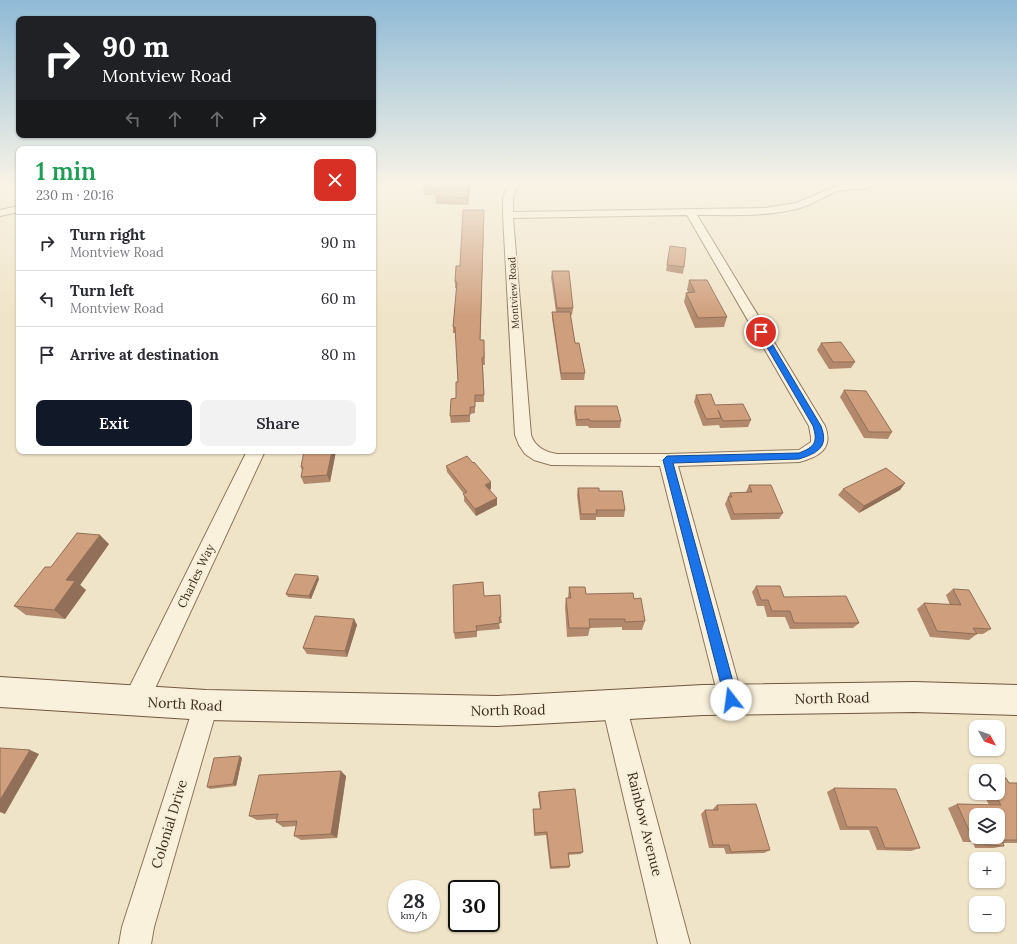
<!DOCTYPE html>
<html lang="en">
<head>
<meta charset="utf-8">
<style>
  :root { --surface:#fff; --page:#f2f2f3; --text:#2b2b33; --muted:#7c7c81; --line:#e1e1e2; --accent:#111827 }
  body { margin:0; font-family:Lora,serif; background:var(--page); color:var(--text); height:100vh; display:flex; flex-direction:column; font-size:15px; white-space:nowrap }
  * { box-sizing:border-box; margin:0 }
  p { font-size:13px; color:var(--muted) }
  .icon { flex:none; width:22px; height:22px; fill:none; stroke:currentColor; stroke-width:2; stroke-linecap:round; stroke-linejoin:round }
  .map { position:relative; flex:1; overflow:hidden }
  .panel { position:absolute; left:16px; top:146px; width:360px; height:308px; display:flex; flex-direction:column; background:var(--surface); border-radius:8px; box-shadow:0 1px 3px #0004 }
  .panel>* { flex:none }
  .guide { position:absolute; left:16px; top:16px; width:360px; height:122px; border-radius:8px; box-shadow:0 1px 3px #0004; background:#202124; color:#fff; overflow:hidden }
  .needle { width:26px; rotate:130deg }
  .tools { position:absolute; left:969px; top:720px; display:grid; gap:8px }
  .tools a { display:grid; place-items:center; width:36px; height:36px; border-radius:8px; background:var(--surface); box-shadow:0 1px 3px #0004; font-size:20px }
  .speed { position:absolute; left:388px; top:880px; display:flex; gap:8px; font-size:20px; font-weight:700; text-align:center }
  .speed>* { display:grid; place-content:center; width:52px; height:52px; border-radius:50%; background:var(--surface); box-shadow:0 1px 3px #0004; line-height:1 }
  .speed small { font-size:10px; font-weight:400 }
  .speed .limit { border:2px solid #111; border-radius:6px; background:#fff; color:#111 }
  .pin { position:absolute; display:grid; place-items:center; width:34px; height:34px; color:#fff; margin:-17px; border:2px solid #fff; border-radius:50%; box-shadow:0 1px 4px #0007 }
  .me { position:absolute; width:44px; margin:-22px; rotate:345deg; stroke-linejoin:round; filter:drop-shadow(0 0 3px #0008) }
  .turn { display:flex; align-items:center; gap:14px; height:84px; padding:0 20px; font-size:18px }
  .turn .icon { width:52px; height:52px; stroke-width:2.5 }
  .turn b { display:block; font-size:28px; line-height:34px }
  .lanes { display:flex; align-items:center; height:38px; padding:0 20px; background:#0003; justify-content:center; gap:20px; direction:ltr }
  .lanes .off { opacity:.35 }
  .round { display:grid; place-items:center; flex:none; width:42px; height:42px; border-radius:8px; background:var(--page) }
  .overview { display:flex; align-items:center; justify-content:space-between; height:68px; padding:0 20px }
  h1 { font-size:24px; font-weight:600; line-height:30px; color:#1e9e55 }
  .cta { display:flex; gap:8px; margin-top:auto; padding:8px 20px }
  .cta a { flex:1; height:46px; border-radius:8px; background:var(--accent); color:#fff; font-size:16px; font-weight:600; line-height:46px; text-align:center }
  .cta a+a { background:var(--page); color:var(--text) }
  ul { padding:0; list-style:none }
  li { display:flex; align-items:center; gap:12px; height:56px; padding:0 20px; border-top:1px solid var(--line) }
  li div { flex:1 }
  li b { display:block; font-size:15px }
  li em { font-style:normal }
  .map>svg:first-child { display:block }
  .lines { fill:none; stroke-linecap:round; stroke-linejoin:round }
  .street-casing { stroke:#8d765c; stroke-width:2 }
  .secondary-casing { stroke:#6f573f; stroke-width:2 }
  .street { fill:#faf1dc; fill-rule:evenodd }
  .secondary { fill:#faf1dc; fill-rule:evenodd }
  .wall { fill:#b2896c }
  .shaded-wall { fill:#916f58 }
  .building { fill:#cf9f7d; stroke:#916f58; fill-rule:evenodd }
  .route { fill:#1a73e8; stroke:#114b97 }
  .labels { text-anchor:middle; stroke-width:4; stroke-linejoin:round; paint-order:stroke }
  .far-street-label { font-size:10px; fill:#3d2e20; stroke:#f7eed8 }
  .street-label { font-size:12px; fill:#3d2e20; stroke:#f7eed8 }
  .near-street-label { font-size:14px; fill:#3d2e20; stroke:#f7eed8 }
</style>
</head>
<body>
<div class="map">
<svg width="1017" height="944" viewBox="0 0 1017 944">
  <rect width="100%" height="100%" fill="#f0e4c8"/>
  <g class="lines">
    <g class="street-casing">
      <g id="street">
        <path d="M509 184H519L513 197V212L765 208 796 203 839 185 875 184C868 191 851 189 842 190 828 193 815 204 800 208 767 217 732 215 697 215L825 426C834 449 818 457 799 462L678 466 743 700 740 709 731 712 722 709 719 700 660 466 551 465 534 460 525 454 519 445 515 435 503 215V197ZM687 215 809 426 811 437V442L799 450 667 454H557C545 452 535 447 531 435L513 218Z"/>
        <polygon points="19,206 19,212 0,216 0,210"/>
        <polygon points="247,451 265,451 145,710 136,713 127,710 124,701 127,692"/>
        <polygon points="206,693 215,696 218,705 154,927 151,944 119,944 122,927 194,705 197,696"/>
        <polygon points="614,693 623,696 626,705 690,944 658,944 602,705 605,696"/>
      </g>
    </g>
    <g class="secondary-casing">
      <polygon id="secondary" points="0,677 206,690 497,696 703,685 914,682 1017,685 1017,715 914,712 703,715 497,726 206,720 0,707"/>
    </g>
    <use href="#street" class="street"/>
    <use href="#secondary" class="secondary"/>
  </g>
  <g class="wall">
    <polygon points="470,186 468,205 436,204 435,195 424,195 423,188"/>
    <polygon points="484,216 480,340 484,340 485,365 483,365 484,402 475,402 475,413 470,414 470,422 451,423 450,416 456,398 458,382 456,333 453,333 453,327 457,288 455,288 455,282 460,266"/>
    <polygon points="670,246 684,267 683,274 666,271"/>
    <polygon points="552,271 573,308 572,315 570,315 575,343 585,373 584,380 561,380 552,318 552,312 556,312 551,277"/>
    <polygon points="689,280 727,317 724,327 695,328 684,302 686,293 688,292 687,290"/>
    <polygon points="821,343 855,362 851,368 829,369 817,350"/>
    <polygon points="844,390 892,432 888,439 864,438 840,397"/>
    <polygon points="696,395 715,405 751,420 748,427 720,428 719,425 703,426 694,402"/>
    <polygon points="575,406 621,421 620,428 589,428 588,426 576,426 574,412"/>
    <polygon points="304,451 336,451 330,482 304,484 301,477 302,471 301,467"/>
    <polygon points="446,466 491,489 490,489 497,505 476,516 464,501 464,494 447,472"/>
    <polygon points="905,483 900,490 859,513 838,495 843,489"/>
    <polygon points="749,485 783,513 779,519 731,520 725,504 730,493 746,492"/>
    <polygon points="578,488 599,491 625,510 624,517 596,517 596,520 580,520 577,495"/>
    <polygon points="109,544 80,585 86,590 65,619 26,615 14,606 51,567"/>
    <polygon points="319,579 311,599 288,597 286,594"/>
    <polygon points="756,586 784,597 859,623 853,628 790,629 785,617 767,617 764,606 757,606 752,592"/>
    <polygon points="569,587 586,594 634,599 645,621 642,630 622,630 622,627 590,628 588,636 567,637 565,607 566,598 568,598"/>
    <polygon points="953,589 991,629 983,634 977,634 969,640 930,637 917,609 924,603 950,605 946,595"/>
    <polygon points="484,596 501,617 502,623 499,623 500,629 477,631 477,637 455,639 454,633"/>
    <polygon points="354,619 357,625 347,657 307,654 303,648"/>
    <polygon points="242,758 236,786 210,789 207,787"/>
    <polygon points="346,776 337,838 301,840 294,836 296,826 283,827 276,822 276,819 257,820 249,816"/>
    <polygon points="1009,783 1017,783 1017,843 1003,843 1004,846 994,848 975,848 973,842 963,842 948,808 957,804 989,805 983,793 998,793"/>
    <polygon points="834,788 920,848 911,851 877,850 869,830 840,830 827,792"/>
    <polygon points="539,792 583,852 581,854 568,855 570,866 569,868 550,869 546,835 534,836 533,813 533,809 540,809 538,795"/>
    <polygon points="717,805 770,850 764,853 726,854 724,848 709,848 701,814 705,810 713,810 713,809"/>
  </g>
  <g class="shaded-wall">
    <polygon points="469,184 472,184 470,186 468,205 467,198"/>
    <polygon points="484,210 484,216 480,347 480,340"/>
    <polygon points="332,451 336,451 330,482 327,475"/>
    <polygon points="491,482 491,489 486,491 485,485"/>
    <polygon points="905,483 900,490 859,513 864,506"/>
    <polygon points="497,498 497,505 476,516 475,509"/>
    <polygon points="100,535 109,544 80,585 86,590 65,619 54,610 66,580"/>
    <polygon points="318,576 319,579 311,599 309,596"/>
    <polygon points="354,619 357,625 347,657 345,651"/>
    <polygon points="30,750 39,754 5,814 0,812 0,800"/>
    <polygon points="240,756 242,758 236,786 233,784"/>
    <polygon points="341,771 346,776 337,838 331,834"/>
  </g>
  <g class="building">
    <polygon points="427,184 469,184 467,198 435,196 437,188 423,188"/>
    <polygon points="463,210 484,210 480,340 484,340 484,358 482,358 484,395 475,395 475,407 470,407 470,415 450,416 451,399 456,398 456,382 458,382 455,327 453,327 457,282 455,282 456,266 460,266"/>
    <polygon points="670,246 686,248 684,267 667,265"/>
    <polygon points="552,271 569,271 573,308 557,308"/>
    <polygon points="689,280 707,280 727,317 698,318 686,293 695,292"/>
    <polygon points="552,312 570,312 575,343 579,343 585,373 561,373"/>
    <polygon points="841,342 855,362 833,362 821,343"/>
    <polygon points="844,390 866,391 892,432 869,432"/>
    <polygon points="711,394 715,405 743,404 751,420 723,421 718,410 721,418 706,419 696,395"/>
    <polygon points="575,406 617,406 621,421 590,421 589,419 577,420"/>
    <polygon points="304,451 332,451 327,475 301,477 303,467 301,467"/>
    <polygon points="467,456 473,463 474,462 491,482 485,485 497,498 475,509 463,494 467,492 446,466"/>
    <polygon points="886,468 905,483 864,506 843,489"/>
    <polygon points="749,485 771,485 783,513 734,514 728,497 732,497 730,493 752,492"/>
    <polygon points="578,488 599,488 599,491 622,491 625,510 596,510 597,514 581,514"/>
    <polygon points="77,533 100,535 66,580 75,581 54,610 14,606 45,567 51,567"/>
    <polygon points="295,574 318,576 309,596 286,594"/>
    <polygon points="483,582 484,596 500,595 501,617 499,617 500,623 476,626 477,631 454,633 453,585"/>
    <polygon points="756,586 780,586 784,597 846,596 859,623 794,623 790,611 772,611 768,600 761,600"/>
    <polygon points="569,587 585,587 586,594 633,593 634,599 641,598 645,621 625,622 625,619 589,619 590,628 569,628 566,598 571,598"/>
    <polygon points="953,589 969,590 991,629 973,628 977,634 937,631 924,603 961,605"/>
    <polygon points="315,616 354,619 345,651 303,648"/>
    <polygon points="0,748 30,750 0,800"/>
    <polygon points="240,756 233,784 207,787 214,758"/>
    <polygon points="341,771 331,834 294,836 297,821 276,822 278,814 249,816 259,775"/>
    <path d="M998 778H1006L1009 783H1017V840H1002L1004 846 986 845 983 839H973L957 804 1001 805 994 793H998ZM976 815H998V837H976Z"/>
    <polygon points="834,788 896,789 920,848 885,848 877,827 847,827"/>
    <polygon points="575,789 583,852 568,853 570,866 551,867 547,832 535,833 533,809 541,809 539,792"/>
    <polygon points="756,804 770,850 731,852 729,845 713,845 705,810 718,810 717,805"/>
  </g>
  <linearGradient id="sky" x2="0" y2="1"><stop stop-color="#8fbad6"/><stop offset="0.58" stop-color="#f8f3e6"/><stop offset="1" stop-color="#f8f3e6" stop-opacity="0"/></linearGradient>
  <rect width="1017" height="316" fill="url(#sky)"/>
  <path class="route" d="M761 329 765 332 821 426C829 447 818 453 799 459L673 463 738 700 736 704 731 706 727 704 725 700 663 460 667 456 799 453C815 447 818 442 813 426L758 332Z"/>
  <g class="labels">
    <g class="far-street-label">
      <text transform="translate(513 293) rotate(-93)" y="4">Montview Road</text>
    </g>
    <g class="street-label">
      <text transform="translate(196 576) rotate(-64)" y="4">Charles Way</text>
    </g>
    <g class="near-street-label">
      <text transform="translate(832 698) rotate(-1)" y="5">North Road</text>
      <text transform="translate(185 704) rotate(3)" y="5">North Road</text>
      <text transform="translate(508 710) rotate(-1)" y="5">North Road</text>
      <text transform="translate(169 824) rotate(-73)" y="5">Colonial Drive</text>
      <text transform="translate(645 824) rotate(76)" y="5">Rainbow Avenue</text>
    </g>
  </g>
</svg>
<div class="tools">
<a><svg class="needle" viewBox="-14 -14 28 28"><path d="M0-13l5 13h-10z" fill="#e53935"/><path d="M0 13l5-13h-10z" fill="#7c7c81"/></svg></a>
<a><svg class="icon" aria-label="search" viewBox="0 0 24 24"><circle cx="10" cy="10" r="6"/><path d="M15 15l6 6"/></svg></a>
<a><svg class="icon" aria-label="layers" viewBox="0 0 24 24"><path d="M12 4l9 5-9 5-9-5zM3 14l9 5 9-5"/></svg></a>
<a>+</a>
<a>−</a>
</div>
<div class="speed"><div>28<small>km/h</small></div><div class="limit">30</div></div>
<div class="pin" style="left:761px;top:332px;background:#d93025"><svg class="icon" aria-label="arrive" viewBox="0 0 24 24"><path d="M6 21V4h12l-3 4 3 4H6"/></svg></div>
<svg class="me" style="left:731px;top:700px" viewBox="-20 -20 40 40"><circle r="19" fill="#fff"/><path d="M0-13L10 11 0 6-10 11z" fill="#1a73e8"/></svg>
<div class="guide">
<div class="turn"><svg class="icon" aria-label="right" viewBox="0 0 24 24"><path d="M7 20v-9h11M14 6l5 5-5 5"/></svg><div><b>90 m</b>Montview Road</div></div>
<div class="lanes"><svg class="icon off" aria-label="left" viewBox="0 0 24 24"><path d="M17 20v-9H6M10 6l-5 5 5 5"/></svg><svg class="icon off" aria-label="ahead" viewBox="0 0 24 24"><path d="M12 20V5M6 11l6-6 6 6"/></svg><svg class="icon off" aria-label="ahead" viewBox="0 0 24 24"><path d="M12 20V5M6 11l6-6 6 6"/></svg><svg class="icon" aria-label="right" viewBox="0 0 24 24"><path d="M7 20v-9h11M14 6l5 5-5 5"/></svg></div>
</div>
<section class="panel">
<div class="overview"><div><h1>1 min</h1><p>230 m · 20:16</p></div><a class="round" style="background:#d93025;color:#fff"><svg class="icon" aria-label="close" viewBox="0 0 24 24"><path d="M6 6l12 12M18 6L6 18"/></svg></a></div>
<ul>
<li><svg class="icon" aria-label="right" viewBox="0 0 24 24"><path d="M7 20v-9h11M14 6l5 5-5 5"/></svg><div><b>Turn right</b><p>Montview Road</p></div><em>90 m</em></li>
<li><svg class="icon" aria-label="left" viewBox="0 0 24 24"><path d="M17 20v-9H6M10 6l-5 5 5 5"/></svg><div><b>Turn left</b><p>Montview Road</p></div><em>60 m</em></li>
<li><svg class="icon" aria-label="arrive" viewBox="0 0 24 24"><path d="M6 21V4h12l-3 4 3 4H6"/></svg><div><b>Arrive at destination</b></div><em>80 m</em></li>
</ul>
<div class="cta"><a>Exit</a><a>Share</a></div>
</section>
</div>
</body>
</html>
